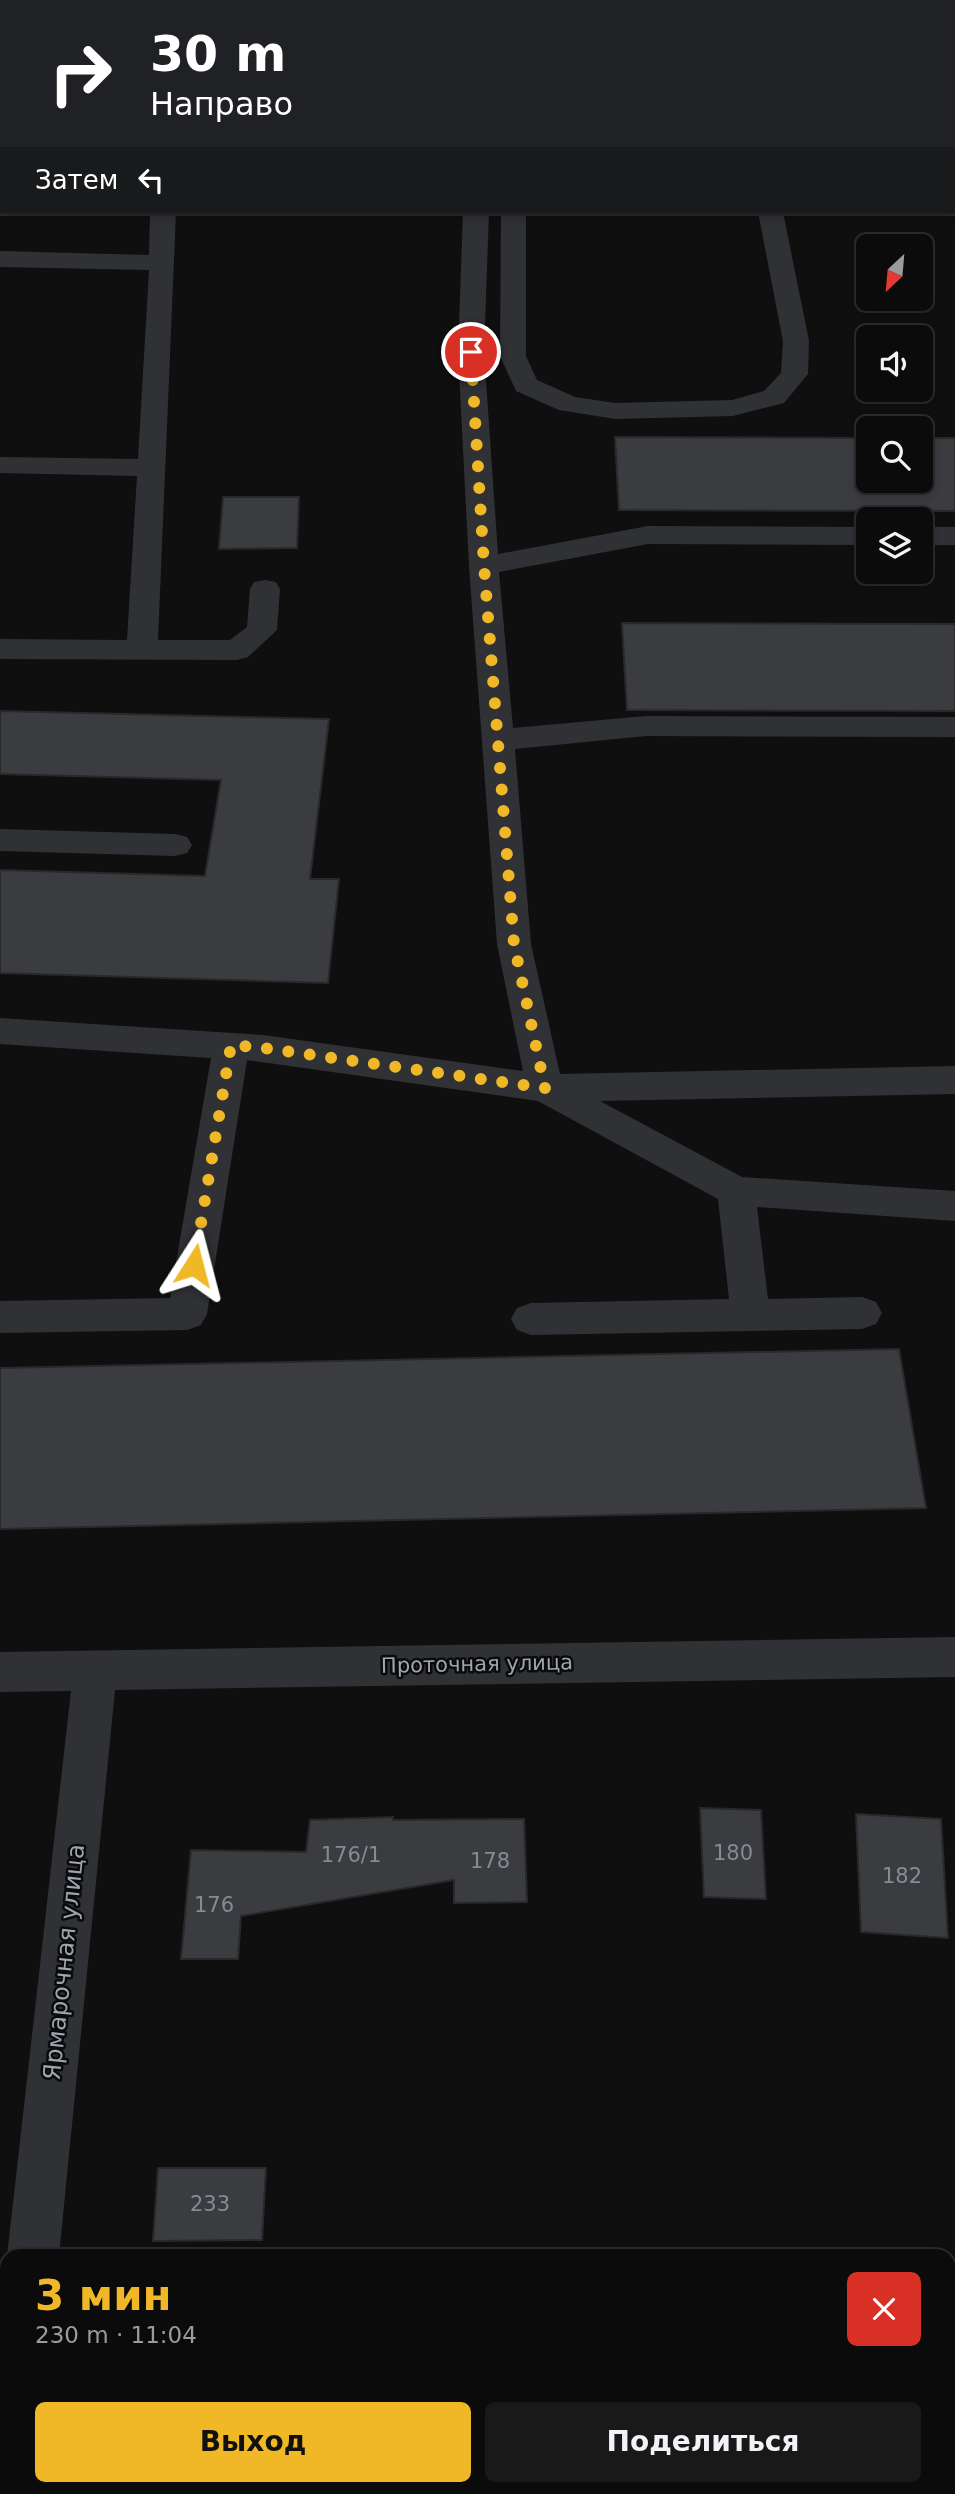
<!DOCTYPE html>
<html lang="ru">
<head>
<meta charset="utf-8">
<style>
  :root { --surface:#0b0b0c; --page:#19191a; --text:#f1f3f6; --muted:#9a9b9d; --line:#2b2b2d; --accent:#f0b727 }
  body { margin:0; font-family:"DejaVu Sans",sans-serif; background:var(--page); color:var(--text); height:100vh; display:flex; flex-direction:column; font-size:26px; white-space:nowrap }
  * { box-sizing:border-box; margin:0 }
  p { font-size:23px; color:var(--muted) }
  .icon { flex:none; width:38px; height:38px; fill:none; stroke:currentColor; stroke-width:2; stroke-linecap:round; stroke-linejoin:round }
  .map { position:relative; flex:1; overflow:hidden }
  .panel { position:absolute; left:0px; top:2249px; width:956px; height:247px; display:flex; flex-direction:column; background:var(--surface); border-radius:21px 21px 0 0; box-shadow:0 4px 10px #0003,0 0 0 2px var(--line) }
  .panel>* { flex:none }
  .guide { position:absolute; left:0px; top:0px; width:956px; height:214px; box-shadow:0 4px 10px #0003,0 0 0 2px var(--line); background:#202124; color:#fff; overflow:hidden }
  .needle { width:46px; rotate:206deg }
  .fabs { position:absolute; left:856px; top:234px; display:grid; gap:14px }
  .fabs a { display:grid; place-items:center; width:77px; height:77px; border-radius:10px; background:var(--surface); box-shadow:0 4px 10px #0003,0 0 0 2px var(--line); font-size:35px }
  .pin { position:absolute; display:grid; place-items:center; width:60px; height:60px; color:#fff; margin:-30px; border:4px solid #fff; border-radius:50%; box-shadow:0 2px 7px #0007 }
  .me { position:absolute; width:77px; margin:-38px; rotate:9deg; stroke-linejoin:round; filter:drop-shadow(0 0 5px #0008) }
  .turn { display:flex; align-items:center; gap:24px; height:147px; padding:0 35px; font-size:32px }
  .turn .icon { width:91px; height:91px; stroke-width:2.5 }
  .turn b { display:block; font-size:49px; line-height:60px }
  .then { display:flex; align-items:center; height:66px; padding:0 35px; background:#0003; gap:14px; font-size:26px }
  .round { display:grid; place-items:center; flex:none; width:74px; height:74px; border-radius:10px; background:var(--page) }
  .summary { display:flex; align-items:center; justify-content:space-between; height:119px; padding:0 35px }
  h1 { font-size:42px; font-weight:600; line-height:52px; color:var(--accent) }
  .button { display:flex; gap:14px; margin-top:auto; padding:14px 35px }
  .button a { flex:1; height:80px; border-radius:10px; background:var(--accent); color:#111; font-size:28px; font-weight:600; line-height:80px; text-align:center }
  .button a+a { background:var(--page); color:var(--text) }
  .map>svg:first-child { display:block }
  .building { fill:#3b3c40; stroke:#29292c; stroke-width:2 }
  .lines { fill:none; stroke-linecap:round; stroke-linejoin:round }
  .minor { fill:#303135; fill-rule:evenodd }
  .route { stroke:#f0b727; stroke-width:12; stroke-dasharray:0 21.6 }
  .labels { text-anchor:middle; stroke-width:5; stroke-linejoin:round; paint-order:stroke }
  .street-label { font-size:21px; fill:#a0a4b1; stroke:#0a0a0b }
  .near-number-label { font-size:21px; fill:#878a95 }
  .near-street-label { font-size:24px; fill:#a0a4b1; stroke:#0a0a0b }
</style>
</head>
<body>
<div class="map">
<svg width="955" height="2494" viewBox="0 0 955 2494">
  <rect width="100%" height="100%" fill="#0f0f10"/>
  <g class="building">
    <polygon points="615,437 868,438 868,481 920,481 920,438 955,438 955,511 619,510"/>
    <polygon points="223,497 299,497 297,548 219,549"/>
    <polygon points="622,623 955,624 955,711 627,710"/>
    <polygon points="0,711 329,719 310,879 339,879 328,983 0,973 0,870 205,876 221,780 0,774"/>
    <polygon points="899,1349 926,1508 0,1529 0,1368"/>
    <polygon points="700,1808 761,1810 766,1899 704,1897"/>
    <polygon points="856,1814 941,1819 948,1938 861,1932"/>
    <polygon points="393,1817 393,1820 524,1819 527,1902 454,1903 454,1880 241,1916 238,1959 181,1959 191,1850 306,1852 310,1820"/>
    <polygon points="158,2168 266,2168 262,2240 153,2241"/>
  </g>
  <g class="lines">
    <g class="minor">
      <rect x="160" y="0" width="22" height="2"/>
      <polygon points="485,0 520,0 521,2 486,2"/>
      <rect x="0" y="14" width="2" height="14"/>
      <rect x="954" y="64" width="1" height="14"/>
      <polygon points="150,212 176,212 158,640 230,640 247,627 250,589 254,582 265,580 276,582 280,589 277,630 248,657 237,660 0,659 0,639 127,640 137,476 0,473 0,457 138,459 149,270 0,267 0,251 149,255"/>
      <polygon points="463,212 489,212 484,352 498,554 648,526 868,527 868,545 648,544 499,572 513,728 646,716 955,717 955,737 646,736 515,749 531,944 560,1074 955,1066 955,1094 600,1101 742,1177 955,1191 955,1221 757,1207 768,1299 862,1297 876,1302 882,1313 876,1324 862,1329 531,1335 517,1330 511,1319 517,1308 531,1303 729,1299 718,1199 538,1101 247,1060 207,1314 201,1325 187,1330 0,1333 0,1301 170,1298 211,1058 0,1044 0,1018 263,1035 523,1071 497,944 469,566 458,352"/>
      <polygon points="501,212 526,212 526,356 537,380 575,397 615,403 732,400 764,391 781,373 783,341 758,212 783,212 809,341 808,374 784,403 733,416 615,419 559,410 516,391 500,356"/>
      <rect x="920" y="527" width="35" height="18"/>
      <polygon points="0,829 175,834 187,837 192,845 187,853 175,856 0,851"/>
      <polygon points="955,1637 955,1677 115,1690 59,2256 7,2256 71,1691 0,1692 0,1652"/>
      <polygon points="7,2464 7,2488 41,2488 40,2494 0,2494 0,2466"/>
    </g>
  </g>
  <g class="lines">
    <polyline class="route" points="194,1265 231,1045 263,1048 545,1088 514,944 484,566 471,352"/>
  </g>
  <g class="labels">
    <g class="street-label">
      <text transform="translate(477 1664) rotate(-1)" y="7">Проточная улица</text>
    </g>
    <g class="near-number-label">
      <text x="733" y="1860">180</text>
      <text x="351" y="1862">176/1</text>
      <text x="490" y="1868">178</text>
      <text x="902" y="1883">182</text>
      <text x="214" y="1912">176</text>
      <text x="210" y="2211">233</text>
    </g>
    <g class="near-street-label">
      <text transform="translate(64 1962) rotate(-84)" y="8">Ярмарочная улица</text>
    </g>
  </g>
</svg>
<div class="fabs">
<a><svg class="needle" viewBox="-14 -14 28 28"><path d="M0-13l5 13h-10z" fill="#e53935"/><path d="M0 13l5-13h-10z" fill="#9a9b9d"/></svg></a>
<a><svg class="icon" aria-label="sound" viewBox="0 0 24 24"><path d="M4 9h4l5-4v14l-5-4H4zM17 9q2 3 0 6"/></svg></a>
<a><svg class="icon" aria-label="search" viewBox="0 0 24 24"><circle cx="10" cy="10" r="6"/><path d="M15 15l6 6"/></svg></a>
<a><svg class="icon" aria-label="layers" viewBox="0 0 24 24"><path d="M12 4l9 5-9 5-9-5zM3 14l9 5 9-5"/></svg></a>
</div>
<div class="pin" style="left:471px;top:352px;background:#d93025"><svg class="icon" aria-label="arrive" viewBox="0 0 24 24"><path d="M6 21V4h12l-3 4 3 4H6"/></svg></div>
<svg class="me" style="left:194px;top:1265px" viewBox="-20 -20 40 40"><path d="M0-17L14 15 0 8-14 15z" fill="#f0b727" stroke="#fff" stroke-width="4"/></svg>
<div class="guide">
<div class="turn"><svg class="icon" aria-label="right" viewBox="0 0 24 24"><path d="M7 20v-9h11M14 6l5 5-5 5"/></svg><div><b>30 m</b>Направо</div></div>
<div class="then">Затем<svg class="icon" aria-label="left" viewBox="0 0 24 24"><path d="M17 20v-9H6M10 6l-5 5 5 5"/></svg></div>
</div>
<section class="panel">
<div class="summary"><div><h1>3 мин</h1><p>230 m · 11:04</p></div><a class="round" style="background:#d93025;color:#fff"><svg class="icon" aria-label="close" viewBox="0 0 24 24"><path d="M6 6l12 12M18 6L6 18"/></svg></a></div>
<div class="button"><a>Выход</a><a>Поделиться</a></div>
</section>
</div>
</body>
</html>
